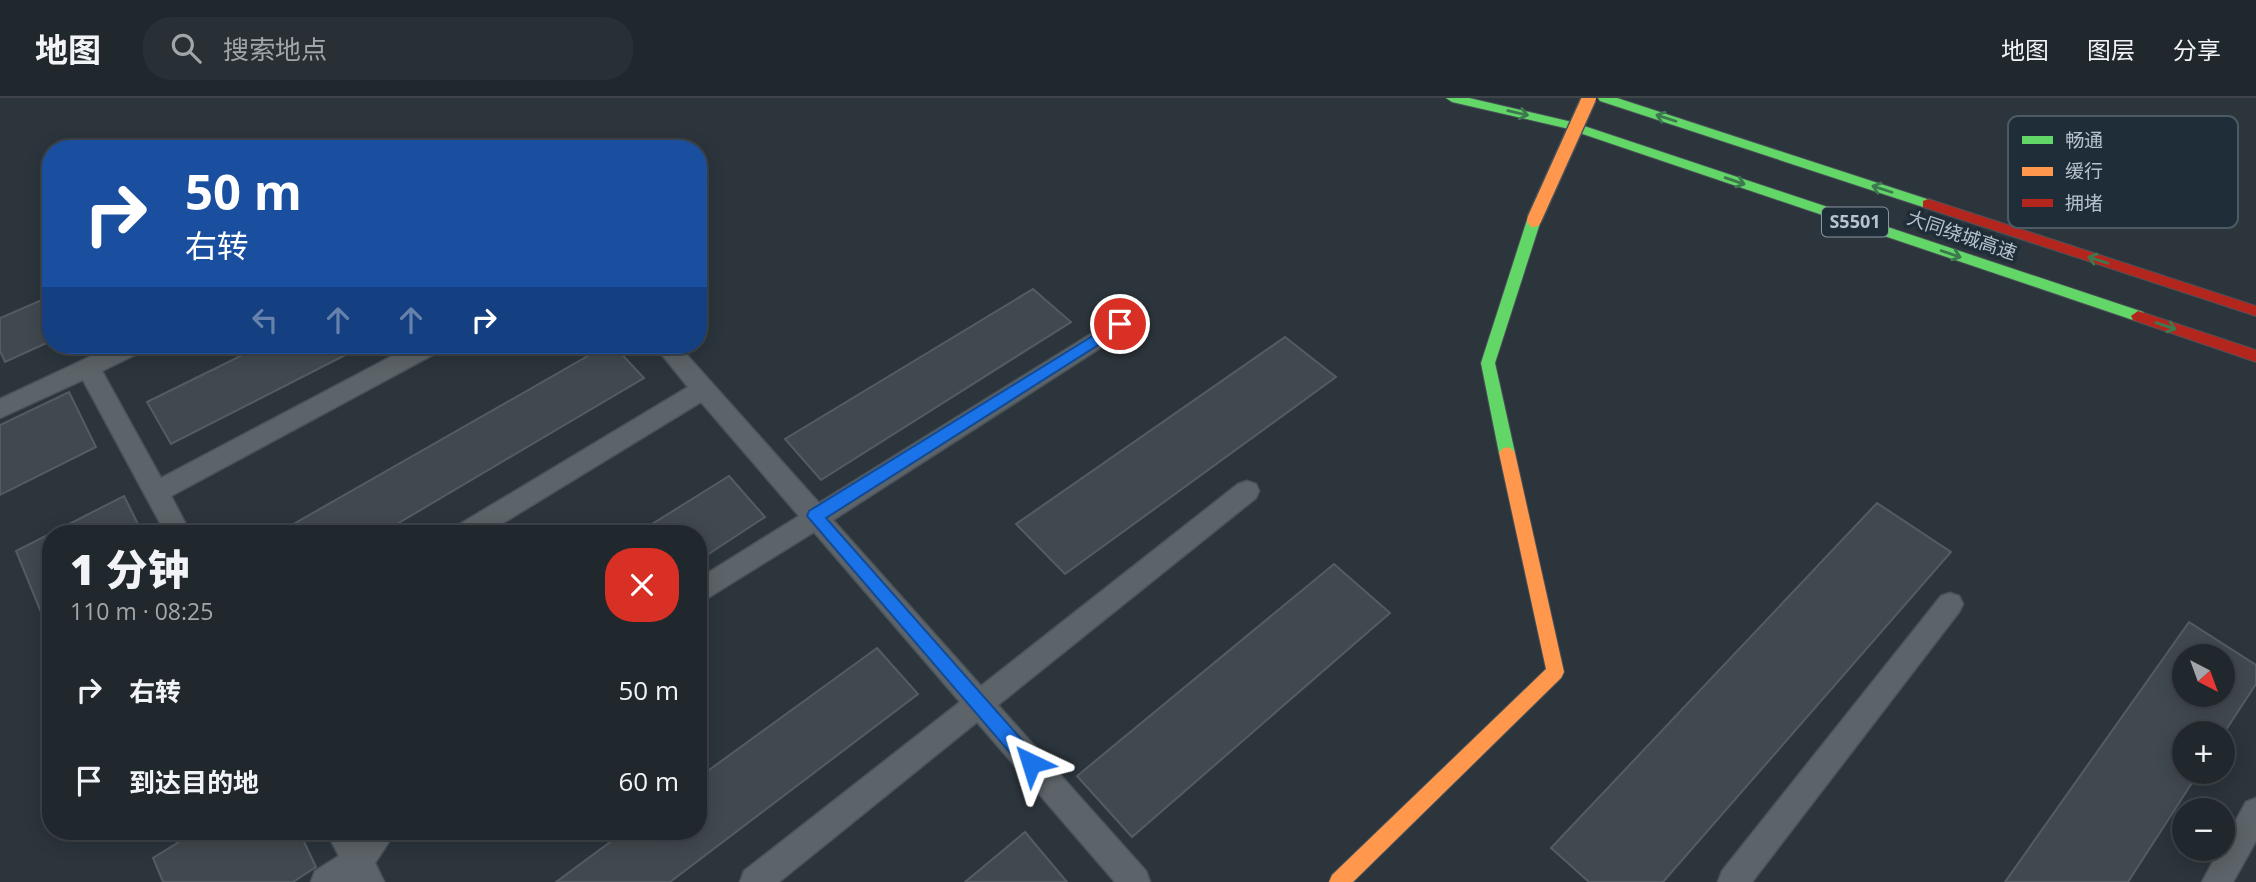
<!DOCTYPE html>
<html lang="zh">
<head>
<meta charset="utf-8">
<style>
  :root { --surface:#21282d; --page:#293035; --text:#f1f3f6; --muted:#a2a6aa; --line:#3e4449 }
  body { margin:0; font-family:"Open Sans","Noto Sans SC",sans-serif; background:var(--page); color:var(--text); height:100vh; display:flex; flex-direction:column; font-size:26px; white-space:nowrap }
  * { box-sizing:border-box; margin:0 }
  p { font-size:23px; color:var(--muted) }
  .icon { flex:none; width:38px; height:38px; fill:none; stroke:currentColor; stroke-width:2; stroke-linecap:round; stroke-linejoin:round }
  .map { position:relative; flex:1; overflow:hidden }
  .side { position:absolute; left:42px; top:427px; width:665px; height:315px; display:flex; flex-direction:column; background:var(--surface); border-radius:28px; box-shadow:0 4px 18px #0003,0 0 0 2px var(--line) }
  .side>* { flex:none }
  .guide { position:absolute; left:42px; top:42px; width:665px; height:214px; border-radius:28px; box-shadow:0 4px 18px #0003,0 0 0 2px var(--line); background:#1a4fa0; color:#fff; overflow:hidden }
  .needle { width:46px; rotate:139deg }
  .fabs { position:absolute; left:2172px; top:546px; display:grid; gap:14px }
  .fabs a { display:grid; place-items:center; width:63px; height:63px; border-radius:50%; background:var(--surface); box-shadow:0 4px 18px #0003,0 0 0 2px var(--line); font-size:35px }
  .pin { position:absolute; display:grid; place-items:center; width:60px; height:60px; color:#fff; margin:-30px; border:4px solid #fff; border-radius:50%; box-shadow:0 2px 7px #0007 }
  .me { position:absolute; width:77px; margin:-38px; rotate:319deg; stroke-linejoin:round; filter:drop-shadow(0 0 5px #0008) }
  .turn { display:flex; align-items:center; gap:24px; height:147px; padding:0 28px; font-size:32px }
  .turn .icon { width:91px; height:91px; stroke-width:2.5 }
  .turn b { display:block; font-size:49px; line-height:60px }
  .lanes { display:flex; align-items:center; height:66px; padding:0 28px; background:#0003; justify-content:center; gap:35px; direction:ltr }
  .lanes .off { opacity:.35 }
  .round { display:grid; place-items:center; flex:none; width:74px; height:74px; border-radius:28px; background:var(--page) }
  .summary { display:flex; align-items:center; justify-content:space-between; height:119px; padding:0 28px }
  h1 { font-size:42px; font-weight:800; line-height:52px }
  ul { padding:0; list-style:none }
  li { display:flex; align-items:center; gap:21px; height:91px; padding:0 28px }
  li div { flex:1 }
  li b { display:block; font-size:26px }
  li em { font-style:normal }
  header { display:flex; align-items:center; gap:42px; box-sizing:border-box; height:98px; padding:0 35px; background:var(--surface); border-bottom:2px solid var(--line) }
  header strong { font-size:33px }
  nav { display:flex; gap:38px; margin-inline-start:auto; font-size:24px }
  .search { width:490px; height:63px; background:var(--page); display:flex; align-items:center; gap:18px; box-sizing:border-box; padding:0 24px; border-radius:28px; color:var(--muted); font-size:26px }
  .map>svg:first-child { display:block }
  .building { fill:#414950; stroke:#545c63; stroke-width:2; fill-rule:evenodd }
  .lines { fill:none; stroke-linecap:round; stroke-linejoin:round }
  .lane-casing { stroke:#4a5259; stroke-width:3 }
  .fast-casing { stroke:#4a5259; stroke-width:2 }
  .slow-casing { stroke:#4a5259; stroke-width:2 }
  .jam-casing { stroke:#4a5259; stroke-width:2 }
  .lane { fill:#5d6469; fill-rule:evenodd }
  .fast { fill:#63d668; fill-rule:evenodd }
  .slow { fill:#ff974d; fill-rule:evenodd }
  .jam { fill:#b3261e; fill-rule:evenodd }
  .slow-bridge-casing { stroke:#4a5259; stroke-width:17; stroke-linecap:butt }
  .slow-bridge { stroke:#ff974d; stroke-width:14 }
  .oneway { stroke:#3d794e }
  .route { fill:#1a73e8; stroke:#114b97; stroke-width:2 }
  .labels { text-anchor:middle; stroke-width:7; stroke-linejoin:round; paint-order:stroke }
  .shield { fill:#1e2d38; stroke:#8995a0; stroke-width:2 }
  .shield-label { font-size:18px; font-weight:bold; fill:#b7c2cc }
  .street-label { font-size:19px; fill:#b7c2cc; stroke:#1e2d38 }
  .key { fill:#1e2d38; stroke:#4c5a64; stroke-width:2 }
  .key-label { font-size:19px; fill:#b7c2cc }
</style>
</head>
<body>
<header>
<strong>地图</strong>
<div class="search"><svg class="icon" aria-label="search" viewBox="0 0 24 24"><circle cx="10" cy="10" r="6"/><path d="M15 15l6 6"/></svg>搜索地点</div>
<nav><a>地图</a><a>图层</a><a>分享</a></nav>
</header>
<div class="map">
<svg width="2256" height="784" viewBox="0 0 2256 784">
  <rect width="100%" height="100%" fill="#2c353c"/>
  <g class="building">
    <polygon points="1033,191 1071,224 821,382 785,341"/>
    <polygon points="51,198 51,243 5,264 0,253 0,220"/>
    <polygon points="1285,239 1336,279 1065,476 1016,426"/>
    <polygon points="263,247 365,247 171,346 147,304"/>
    <polygon points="607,247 613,247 644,280 380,436 276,436"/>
    <polygon points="69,294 96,349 0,397 0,327"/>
    <polygon points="729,378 765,419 698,463 698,436 636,436"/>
    <polygon points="124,398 143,436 51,436 51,515 43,519 16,453"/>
    <polygon points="1877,405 1951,454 1663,784 1589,784 1551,750"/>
    <polygon points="1334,466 1390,515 1132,739 1077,678"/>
    <path d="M2189 524 2256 567V586L2222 638V635H2184V674H2199L2128 784H2005ZM2184 558H2222V597H2184Z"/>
    <polygon points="877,550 918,596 670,784 556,784 625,733 698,733 698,680"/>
    <polygon points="197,733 299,733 316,769 293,784 163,784 153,760"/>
    <polygon points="1025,734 1067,784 965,784"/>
  </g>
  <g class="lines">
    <g class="lane-casing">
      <g id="lane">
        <polygon points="1120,218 1128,220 1131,226 1128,232 833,422 981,588 1238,386 1247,383 1256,386 1259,393 1256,400 998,607 1146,773 1150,784 1115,784 977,624 779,784 740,784 744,773 960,604 814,434 698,506 698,481 799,418 701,304 485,436 452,436 455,429 688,289 654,247 678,247 819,405"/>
        <polygon points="115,247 146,247 143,253 102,273 161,380 413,247 443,247 440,253 171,398 191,436 166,436 83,282 0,320 0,301"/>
        <polygon points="1950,495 1959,498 1963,506 1959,514 1752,784 1718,784 1722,773 1941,498"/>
        <polygon points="2256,700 2256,743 2233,784 2202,784 2246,704"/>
        <polygon points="326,733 357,733 359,737 363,733 396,733 375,765 384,784 311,784 315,773 339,758"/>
      </g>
    </g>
    <g class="fast-casing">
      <g id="fast">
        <polygon points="1446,0 1469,0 1572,24 2143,214 2145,218 2138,223 2133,222 1565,30 1452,4"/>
        <polygon points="1598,0 1617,0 1933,103 1935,106 1933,109 1923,109 1600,3"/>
        <polygon points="1534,117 1541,122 1495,265 1515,355 1512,359 1502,359 1499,355 1481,265 1527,122"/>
      </g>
    </g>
    <g class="slow-casing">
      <polygon id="slow" points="1507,349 1512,351 1515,355 1564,574 1561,580 1353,784 1329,784 1332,777 1546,571 1499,355 1502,351"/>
    </g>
    <g class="jam-casing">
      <g id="jam">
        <polygon points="1928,101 2256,208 2256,218 1923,109 1923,103"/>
        <polygon points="2138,213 2256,252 2256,264 2133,222 2131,218"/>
      </g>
    </g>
    <use href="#lane" class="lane"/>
    <use href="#fast" class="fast"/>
    <use href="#slow" class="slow"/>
    <use href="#jam" class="jam"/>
    <g class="slow-bridge-casing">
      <polyline id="slow-bridge" points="1534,122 1589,0"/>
    </g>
    <use href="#slow-bridge" class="slow-bridge"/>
  </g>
  <defs><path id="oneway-shaft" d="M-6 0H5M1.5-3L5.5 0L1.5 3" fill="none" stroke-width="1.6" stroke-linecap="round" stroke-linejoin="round" transform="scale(1.75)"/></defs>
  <g class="oneway">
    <use href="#oneway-shaft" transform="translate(1518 15) rotate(13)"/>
    <use href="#oneway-shaft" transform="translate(1666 20) rotate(-162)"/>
    <use href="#oneway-shaft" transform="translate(1735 83) rotate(19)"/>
    <use href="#oneway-shaft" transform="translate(1882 91) rotate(-162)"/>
    <use href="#oneway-shaft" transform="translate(1951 156) rotate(19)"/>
    <use href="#oneway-shaft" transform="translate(2098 162) rotate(-162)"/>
    <use href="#oneway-shaft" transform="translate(2166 228) rotate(19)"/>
  </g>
  <polygon class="route" points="1120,221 1125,223 1127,226 1125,230 826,420 1037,659 1040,665 1037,671 1031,673 1024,671 807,418 809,413"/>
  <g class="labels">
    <rect class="shield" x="1822" y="109.5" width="66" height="29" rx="5"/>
    <g class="shield-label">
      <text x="1855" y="130">S5501</text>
    </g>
    <g class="street-label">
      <text transform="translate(1962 137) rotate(19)" y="7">大同绕城高速</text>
    </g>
  </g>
  <rect x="2008" y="18" width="230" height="112" rx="10" class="key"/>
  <rect x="2022" y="38" width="31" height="8" fill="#63d668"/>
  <rect x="2022" y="69" width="31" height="9" fill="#ff974d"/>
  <rect x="2022" y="101" width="31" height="8" fill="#b3261e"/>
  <g class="key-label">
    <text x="2065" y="49">畅通</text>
    <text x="2065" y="80">缓行</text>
    <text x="2065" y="112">拥堵</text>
  </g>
</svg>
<div class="fabs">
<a><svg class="needle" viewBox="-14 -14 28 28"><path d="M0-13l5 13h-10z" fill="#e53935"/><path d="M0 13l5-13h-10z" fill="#a2a6aa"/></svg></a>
<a>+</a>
<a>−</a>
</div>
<div class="pin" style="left:1120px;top:226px;background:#d93025"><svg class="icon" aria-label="arrive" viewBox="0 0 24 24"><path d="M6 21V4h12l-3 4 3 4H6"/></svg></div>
<svg class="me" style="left:1031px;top:665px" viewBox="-20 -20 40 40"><path d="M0-17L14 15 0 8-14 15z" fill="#1a73e8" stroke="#fff" stroke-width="4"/></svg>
<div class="guide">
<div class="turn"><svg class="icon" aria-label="right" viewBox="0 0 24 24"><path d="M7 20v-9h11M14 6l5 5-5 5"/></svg><div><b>50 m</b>右转</div></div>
<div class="lanes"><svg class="icon off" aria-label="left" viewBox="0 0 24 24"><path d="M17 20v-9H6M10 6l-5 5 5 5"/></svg><svg class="icon off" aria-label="ahead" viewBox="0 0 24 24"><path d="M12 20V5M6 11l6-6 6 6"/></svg><svg class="icon off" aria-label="ahead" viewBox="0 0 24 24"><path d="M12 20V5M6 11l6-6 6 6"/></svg><svg class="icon" aria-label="right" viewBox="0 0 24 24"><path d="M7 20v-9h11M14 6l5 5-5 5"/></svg></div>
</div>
<section class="side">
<div class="summary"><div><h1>1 分钟</h1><p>110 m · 08:25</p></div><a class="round" style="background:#d93025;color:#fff"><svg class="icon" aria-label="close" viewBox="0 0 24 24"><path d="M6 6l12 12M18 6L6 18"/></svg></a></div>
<ul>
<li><svg class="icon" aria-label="right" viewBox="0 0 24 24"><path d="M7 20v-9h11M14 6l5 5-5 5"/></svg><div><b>右转</b></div><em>50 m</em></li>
<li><svg class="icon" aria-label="arrive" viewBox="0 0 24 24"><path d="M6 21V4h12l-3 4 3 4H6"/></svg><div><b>到达目的地</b></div><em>60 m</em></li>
</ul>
</section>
</div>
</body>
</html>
